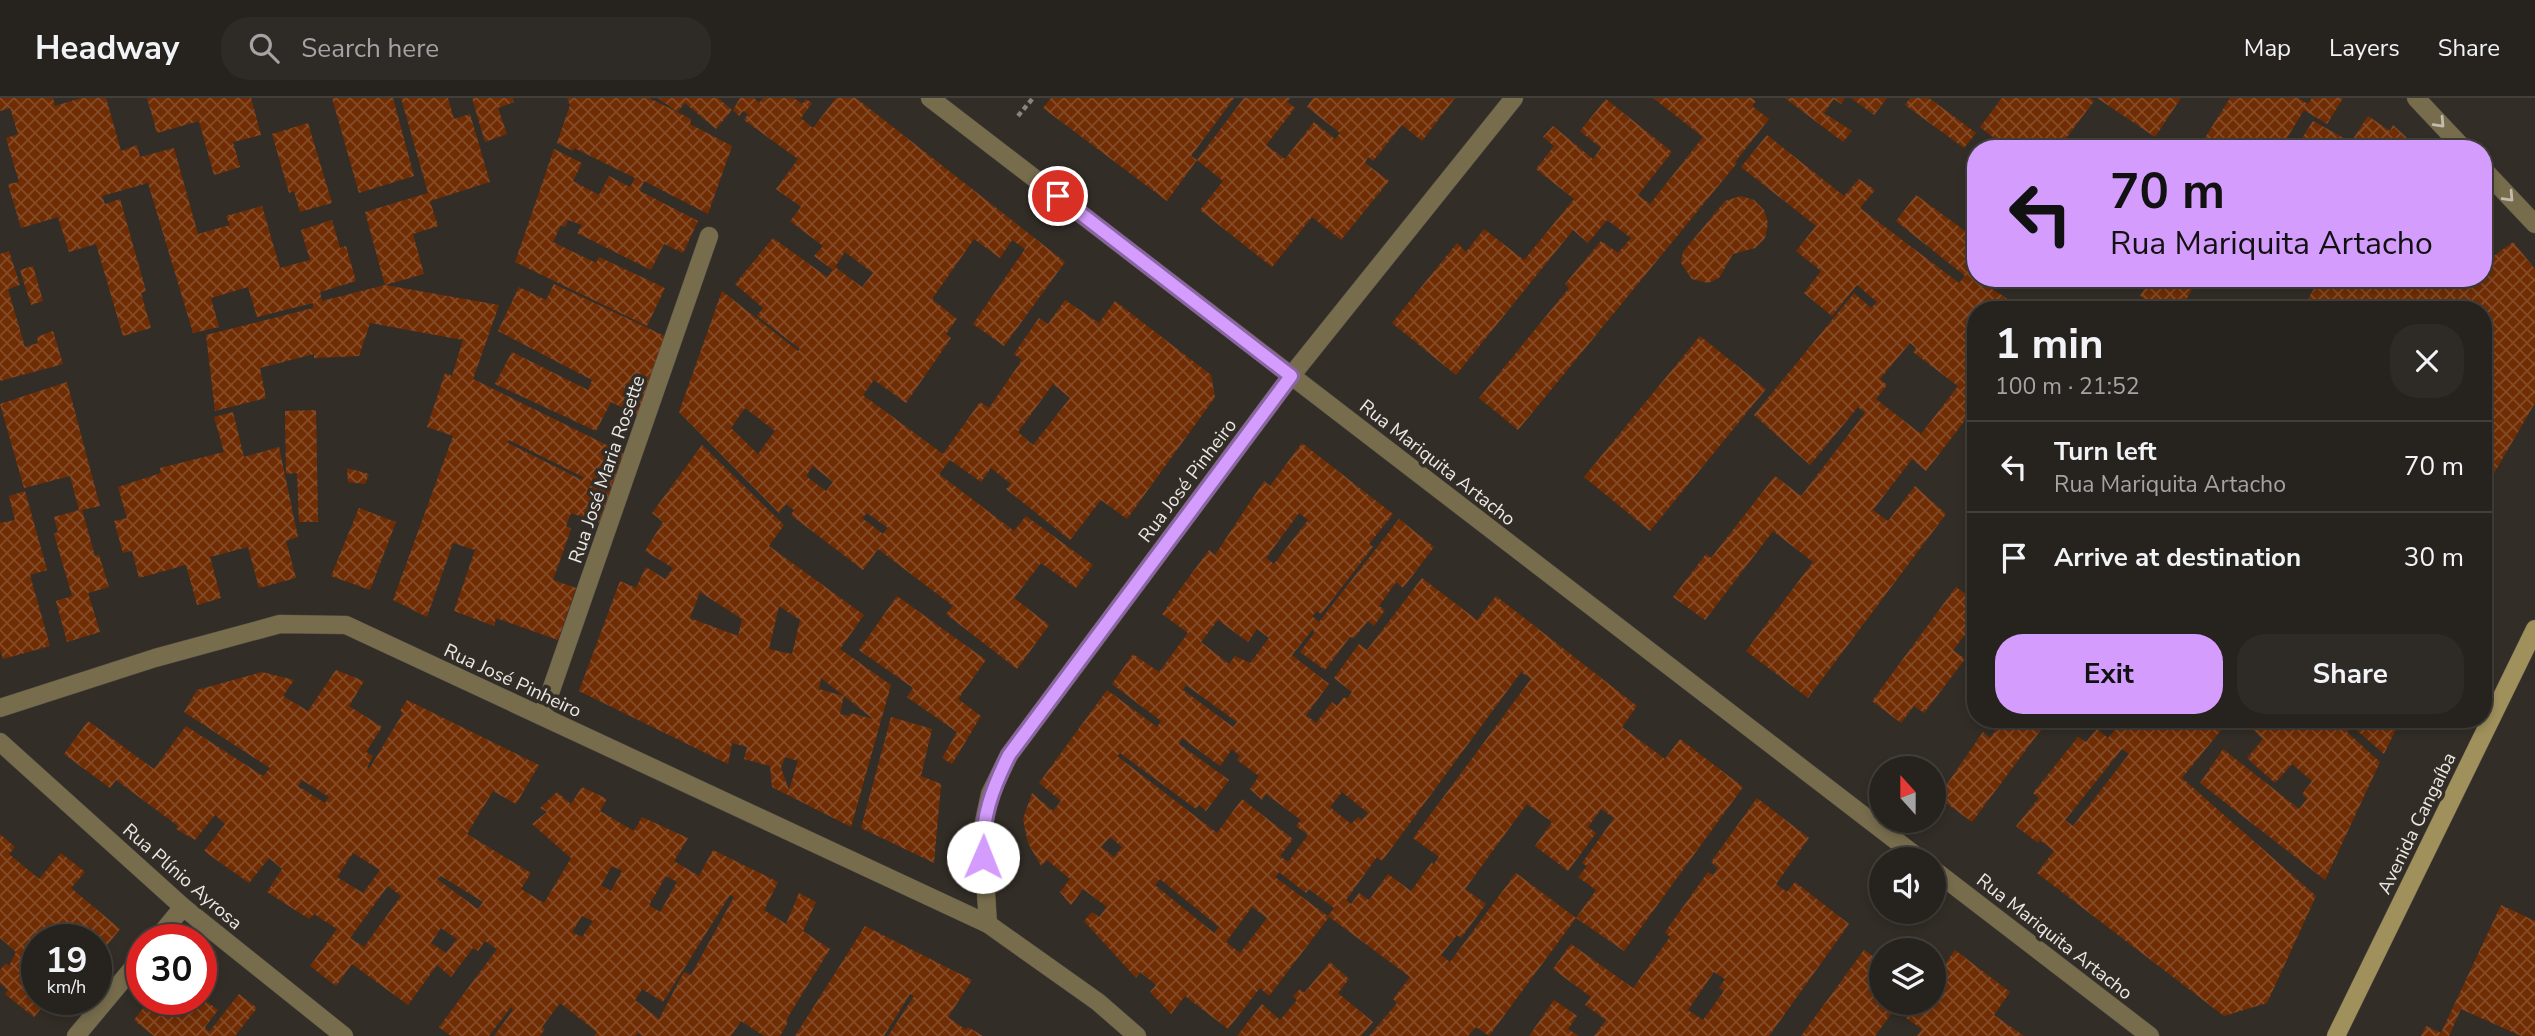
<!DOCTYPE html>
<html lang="en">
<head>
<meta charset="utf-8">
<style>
  :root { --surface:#26221d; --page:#2e2a26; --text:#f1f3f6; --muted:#a4a4a4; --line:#423f3b; --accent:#d49cfc }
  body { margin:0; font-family:"Nunito Sans",sans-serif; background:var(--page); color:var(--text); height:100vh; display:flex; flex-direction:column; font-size:26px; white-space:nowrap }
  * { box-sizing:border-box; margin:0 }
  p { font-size:23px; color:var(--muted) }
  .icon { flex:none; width:38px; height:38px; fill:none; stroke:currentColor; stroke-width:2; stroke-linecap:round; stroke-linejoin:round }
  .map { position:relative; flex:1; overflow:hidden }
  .drawer { position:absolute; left:1967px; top:203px; width:525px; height:427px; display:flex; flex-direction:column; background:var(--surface); border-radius:28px; box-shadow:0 4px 10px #0003,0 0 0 2px var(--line) }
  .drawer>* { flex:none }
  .guide { position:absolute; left:1967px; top:42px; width:525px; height:147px; border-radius:28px; box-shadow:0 4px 10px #0003,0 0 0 2px var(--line); background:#d49cfc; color:#111; overflow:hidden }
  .needle { width:46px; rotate:339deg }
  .tools { position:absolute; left:1869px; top:658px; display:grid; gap:14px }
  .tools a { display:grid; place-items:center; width:77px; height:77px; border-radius:50%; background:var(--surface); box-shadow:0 4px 10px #0003,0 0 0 2px var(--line); font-size:35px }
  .speed { position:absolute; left:21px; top:826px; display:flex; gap:14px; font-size:35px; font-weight:700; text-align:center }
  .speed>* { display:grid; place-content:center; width:91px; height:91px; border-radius:50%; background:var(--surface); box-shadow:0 4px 10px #0003,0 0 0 2px var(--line); line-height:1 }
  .speed small { font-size:18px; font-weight:400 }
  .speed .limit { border:10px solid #d22; background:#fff; color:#111 }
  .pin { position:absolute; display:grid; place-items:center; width:60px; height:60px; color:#fff; margin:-30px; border:4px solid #fff; border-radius:50%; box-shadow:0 2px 7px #0007 }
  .me { position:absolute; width:77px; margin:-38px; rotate:1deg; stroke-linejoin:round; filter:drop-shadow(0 0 5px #0008) }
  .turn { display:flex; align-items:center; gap:24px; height:147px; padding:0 28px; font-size:32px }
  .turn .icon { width:91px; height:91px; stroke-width:2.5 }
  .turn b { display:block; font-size:49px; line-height:60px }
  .round { display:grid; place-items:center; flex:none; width:74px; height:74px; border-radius:28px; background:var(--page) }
  .head { display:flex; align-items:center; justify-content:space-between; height:119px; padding:0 28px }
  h1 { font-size:42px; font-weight:700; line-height:52px }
  .action { display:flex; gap:14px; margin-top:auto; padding:14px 28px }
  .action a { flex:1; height:80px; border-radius:28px; background:var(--accent); color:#111; font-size:28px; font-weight:700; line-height:80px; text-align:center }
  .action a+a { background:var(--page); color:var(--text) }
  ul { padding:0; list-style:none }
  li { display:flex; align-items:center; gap:21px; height:91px; padding:0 28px; border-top:2px solid var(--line) }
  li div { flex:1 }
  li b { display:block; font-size:26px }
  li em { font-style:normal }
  header { display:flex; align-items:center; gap:42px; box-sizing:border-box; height:98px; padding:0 35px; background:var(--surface); border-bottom:2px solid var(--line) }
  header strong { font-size:33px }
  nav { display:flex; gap:38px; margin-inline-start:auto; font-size:24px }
  .search { width:490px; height:63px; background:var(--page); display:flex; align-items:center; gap:18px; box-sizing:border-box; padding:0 24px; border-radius:28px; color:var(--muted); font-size:26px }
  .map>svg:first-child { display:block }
  .building { fill:url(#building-cross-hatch); fill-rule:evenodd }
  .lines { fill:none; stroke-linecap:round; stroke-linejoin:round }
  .street-casing { stroke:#504b45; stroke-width:19 }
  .secondary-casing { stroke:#504b45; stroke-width:19 }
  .path { stroke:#89847f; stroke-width:4.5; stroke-dasharray:5 3.5; stroke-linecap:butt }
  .street { stroke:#776d4d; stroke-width:18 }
  .secondary { stroke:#a0905c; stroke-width:18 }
  .oneway { stroke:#c2bcae }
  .route-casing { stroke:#8a65a4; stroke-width:18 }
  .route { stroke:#d49cfc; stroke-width:12 }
  .labels { text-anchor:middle; stroke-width:7; stroke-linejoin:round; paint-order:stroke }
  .street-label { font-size:19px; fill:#ebe7e3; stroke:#332d27 }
</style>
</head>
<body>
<header>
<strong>Headway</strong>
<div class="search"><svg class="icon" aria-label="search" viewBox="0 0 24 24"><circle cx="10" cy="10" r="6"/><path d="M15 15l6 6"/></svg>Search here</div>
<nav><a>Map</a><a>Layers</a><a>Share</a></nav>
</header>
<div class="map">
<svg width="2535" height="938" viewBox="0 0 2535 938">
  <defs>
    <pattern id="building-cross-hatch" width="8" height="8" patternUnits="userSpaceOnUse" patternTransform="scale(1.75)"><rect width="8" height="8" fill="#702d03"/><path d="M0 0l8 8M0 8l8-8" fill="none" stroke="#854b28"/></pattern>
  </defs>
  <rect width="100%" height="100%" fill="#332d27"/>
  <g class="building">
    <path d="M0 0H53L55 8 81 0H106L121 53 137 47 140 59 174 50 198 136 230 127 226 118 262 108 280 170 310 162 301 132 332 122 340 150 346 148 356 183 320 194 322 203 385 187 365 114 428 95 401 0H448L454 21 470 16 490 84 430 103 438 128 413 136 424 176 385 187 499 207 473 281 625 356 600 425 571 415 566 428 571 431 553 482 576 490 558 542 496 520 494 528 454 513 475 452 453 445 427 519 393 502 453 338 427 329 445 275 452 278 463 242 370 225 359 258 314 260V256L260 270 266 300 215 313 206 237 313 210V205L257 219 248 189 211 200 219 229 193 235 148 85 102 98 105 106 120 101 146 193 141 195 151 230 123 238 96 146 69 154 58 119 21 130 8 86 19 84 6 40 18 36 10 10 0 13ZM509 342 583 379 582 382 508 345Z"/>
    <polygon points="147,0 251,0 261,37 233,44 240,69 214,77 199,23 157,35"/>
    <polygon points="332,0 393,0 414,78 359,95"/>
    <polygon points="472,0 513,0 514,4 498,10 507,36 485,44"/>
    <polygon points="567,0 649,0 691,21 690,26 732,48 708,116 644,83 640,93 698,123 683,155 664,146 651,172 577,135 582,127 568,122 565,129 561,127 553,144 596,165 599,159 665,190 647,228 515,164 554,51 582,65 573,83 599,97 609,78 630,89 635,80 574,50 573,53 557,45 570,7"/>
    <polygon points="658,0 718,0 732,12 716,31 685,5 677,14"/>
    <path d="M740 0H754L759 5 763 0H794L802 6 806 1 812 5 801 20 813 30 836 0H856L1065 164 1004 248 973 226 1025 151 1012 142 1000 160 974 141 932 201 957 221 946 236 951 240 906 305 874 282 863 297 943 356 980 304 989 310 1022 262 1014 256 1039 220 1048 226 1065 202 1099 225 1115 203 1211 277 1215 299 1127 421 1101 402 1070 442 1006 391 1011 386 991 370 981 384 950 362 939 376 1014 433 1026 418 1093 467 1076 490 1041 465 1014 500 1049 527 1017 571 946 516 953 508 878 451 863 472 791 417 794 412 786 406 779 415 679 314 722 193 798 253 800 251 757 218 763 210 735 186 773 140 827 179 833 172 814 158 823 148 790 123 801 109 776 91 798 61 744 22 748 16 743 13 739 18 733 12ZM845 154 873 175 862 189 835 169ZM1053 286 1070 300 1033 347 1018 334ZM745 310 775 333 758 356 731 330ZM813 368 833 384 826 393 806 378ZM867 415 888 430 883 436 862 420Z"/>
    <polygon points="1051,0 1234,0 1191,58 1197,62 1167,103 1043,10"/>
    <polygon points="1244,0 1290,0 1287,4 1295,10 1266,47 1285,61 1314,24 1335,41 1340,35 1307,9 1313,0 1455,0 1422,43 1402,27 1373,63 1368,59 1365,65 1389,83 1341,142 1312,119 1272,169 1200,112 1223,83 1197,62"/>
    <polygon points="1653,0 1752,0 1756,3 1752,8 1769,21 1735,64 1737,65 1518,332 1479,300 1569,190 1565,186 1601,143 1618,155 1631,140 1607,122 1588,145 1573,132 1456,277 1392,225 1457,145 1466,154 1484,131 1524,162 1574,101 1536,71 1554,48 1543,39 1553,28 1593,61 1601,50 1580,33 1606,1 1672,54 1638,97 1650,106 1703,39"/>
    <polygon points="1785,0 1845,0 1841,6 1834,1 1824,15 1852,33 1843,44"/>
    <polygon points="1851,0 1887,0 1874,17"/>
    <polygon points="1910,0 1929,0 1976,35 1964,50 1905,7"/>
    <polygon points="2002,0 2090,0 2094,3 2058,51 2008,51 1980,29"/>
    <polygon points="2097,0 2181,0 2155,39"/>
    <polygon points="2230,0 2298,0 2308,6 2312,0 2343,0 2327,26 2304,12 2280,51 2198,51"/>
    <polygon points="2368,18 2390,33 2393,27 2419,51 2295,51 2313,23 2351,44"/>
    <polygon points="308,25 332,105 300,114 294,93 289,95 272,36"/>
    <path d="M1767 37 1844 98 1859 81 1875 92 1860 110 1959 185 1965 178 1896 123 1916 97 1976 141V180H1991L1986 187 2024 212H1976V308L1926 373 1912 361 1873 412 1888 423 1915 388 1946 416 1808 600 1746 553 1813 464 1773 433 1705 522 1673 499 1706 456 1711 460 1775 378 1801 398 1865 315 1858 309 1810 367 1754 317 1854 195 1871 210 1877 204 1857 187 1832 218 1804 195 1821 173 1796 153 1816 128 1741 69ZM1910 245 1916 250 1913 254 1958 288 1921 336 1876 301 1887 287 1880 281Z"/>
    <polygon points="1741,98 1754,102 1764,112 1768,125 1765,140 1755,150 1733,156 1719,180 1708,185 1692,181 1681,165 1683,154 1725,103"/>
    <polygon points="2513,144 2535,171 2535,305 2483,394 2483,212 2302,212 2320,180 2483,180 2483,166"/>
    <polygon points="9,153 20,187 8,191 25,249 38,245 37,239 53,233 63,266 0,283 0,156"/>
    <polygon points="33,168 43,203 31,207 20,172"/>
    <polygon points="2151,180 2199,180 2180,212 2163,212 2140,198"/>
    <polygon points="554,186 667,239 639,318 611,304 596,333 495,286 512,254 588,292 592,282 498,233 519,189 546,202"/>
    <polygon points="1700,238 1766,291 1650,433 1584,379"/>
    <polygon points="67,284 100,408 82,412 95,458 99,457 109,489 88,495 100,534 67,544 56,503 72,498 54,436 58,434 54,419 79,412 70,378 24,390 0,306"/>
    <polygon points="316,312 318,424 299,424 297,375 286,376 285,313"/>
    <polygon points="233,314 244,359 279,349 298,439 286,443 296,480 259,490 248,449 210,459 221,500 197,507 186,467 139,480 132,453 123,455 114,423 127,420 118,389 161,375 160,370 224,354 214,319"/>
    <path d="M1302 345 1393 416 1369 446 1373 449 1321 516 1317 513 1312 518 1319 524 1399 421 1434 449 1403 490 1396 484 1379 508 1385 512 1374 528 1368 523 1354 540 1350 539 1325 572 1300 554 1315 534 1312 532 1292 557 1329 586 1306 617 1316 625 1332 604 1337 608 1344 599 1347 601 1352 594 1334 580 1359 546 1367 552 1422 480 1477 522 1496 498 1637 608 1622 629 1665 661 1680 641 1743 689 1624 853 1576 820 1596 792 1578 779 1587 768 1582 765 1614 720 1601 711 1588 729 1596 735 1568 773 1535 748 1552 724 1527 706 1465 791 1486 806 1461 840 1457 837 1441 857 1450 864 1516 775 1576 820 1489 938 1476 929 1468 938H1369L1397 905 1393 901 1410 879 1328 818 1334 810 1309 791 1306 795 1279 774 1275 779 1329 819 1269 898 1260 890 1228 931 1185 898 1171 916 1150 894 1156 887 1140 874 1136 880 1084 823 1092 814 1099 819 1107 809 1083 791 1071 807 1060 794 1070 781 1047 762 1041 768 1028 745 1023 721 1032 695 1053 713 1061 703 1039 685 1107 592 1157 629 1161 623 1112 586 1133 556 1159 574 1188 535 1162 516 1209 452 1215 457 1264 383 1270 388ZM1299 415 1308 422 1274 466 1266 460ZM1218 522 1248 544 1257 531 1269 540 1250 565 1235 558 1229 566 1201 544ZM1521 574 1531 581 1413 740 1439 759 1433 767 1432 764 1411 793 1388 776 1369 802 1359 795 1351 806 1346 802 1377 759 1382 763ZM1186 587 1237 624 1233 629 1183 592ZM1182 640 1220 668 1232 651 1240 658 1237 662 1259 678 1250 691 1262 702 1266 696 1301 722 1296 728 1308 737 1288 764 1280 758 1293 741 1242 701 1217 735 1117 658 1120 655 1196 711 1199 707 1206 713 1229 682 1179 646ZM1342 694 1368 715 1362 722 1358 719 1351 726 1330 709ZM1110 739 1122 749 1114 759 1101 749ZM1160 781 1219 829 1214 835 1155 787ZM1252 809 1267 820 1240 855 1226 844Z"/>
    <path d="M702 347 784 427 769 448 864 517 840 551 891 587 851 729 772 689 770 668 744 661 747 649 732 645 728 666 579 593 620 483 636 490 646 469 665 481 673 470 645 453 663 424 652 415ZM700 494 742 521 738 538 690 520ZM779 508 800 522 792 556 769 551ZM821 580 844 598 848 601 873 621 851 615 849 618 840 616 844 598 819 591ZM785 659 798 663 789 692 781 670Z"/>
    <polygon points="347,370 369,376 365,386 348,384"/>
    <polygon points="25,393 47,472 30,477 50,548 3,561 0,551 0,425 15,422 9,398"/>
    <polygon points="359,410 396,424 370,492 331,478"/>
    <polygon points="1956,489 1976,504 1976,523 1953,552 1965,561 1924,615 1914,608 1901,625 1872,603"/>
    <polygon points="897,498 986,562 958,601 981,618 952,666 942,660 957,634 907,599 913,590 859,552"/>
    <path d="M336 572 364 583 349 608 382 629 366 654 373 658 367 669 369 671 403 615 400 613 407 602 539 667 516 706 493 693 467 736 531 775 521 791 544 805 571 760 532 726 547 714 540 710 557 694 571 706 582 689 607 701 600 713 634 733 642 719 688 740 674 763 699 778 713 752 778 784 764 812 786 826 799 795 816 804 803 833 830 851 786 922 788 924 780 938H764L741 923 731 938H642L638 935 635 938H594L597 934 560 905 542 929 545 931 540 938H494L513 912 511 909 489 938H451L439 929 497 851 485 843 478 853 473 850 451 879 437 867 408 907 352 866 336 888 310 868 337 831 314 816 309 821 267 794 282 771 269 760 249 785 204 753 225 726 215 717 195 742 176 731 178 728 116 682 110 690 64 656 88 623 154 671 186 628 263 678 270 670 184 614 197 592 262 574 294 582 283 598 308 613ZM302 682 329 699 325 705 298 688ZM353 755 380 772 363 795 337 779ZM612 768 622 773 611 793 601 787ZM441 778 483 804 478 811 437 781ZM666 778 677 784 660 814 649 807ZM388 788 401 798 364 849 350 840ZM730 797 734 799 691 877 684 874 659 921 635 902 642 891 663 904ZM582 818 593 823 582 839 572 834ZM441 830 457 841 446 855 431 845Z"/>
    <polygon points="891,619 932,631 921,678 941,686 934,765 861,730"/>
    <polygon points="2004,621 2049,621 1972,724 1938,699 1983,634 1990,640"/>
    <path d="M2124 621H2230L2182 680 2316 798 2267 905 2224 918 2037 775 2054 753 2040 742 2038 745 2016 728 2039 700 2033 695 2078 639 2086 644 2097 631 2108 640ZM2122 651 2129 656 2073 728 2065 722Z"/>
    <polygon points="2241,621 2401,621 2384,656 2352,628 2347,634 2380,664 2325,782 2200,685 2223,651 2299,711 2307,701 2302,696 2312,683 2292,666 2275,685 2247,660 2263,641"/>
    <path d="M1757 700 1809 740 1776 786 1787 794 1795 784 1849 826 1769 938H1594L1606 922 1585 907 1591 899 1553 871 1571 846 1633 890 1670 839 1665 834 1708 774 1713 777 1718 770 1711 764ZM1714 874 1725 881 1719 890 1724 893 1703 922 1688 912Z"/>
    <polygon points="0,736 15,749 9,756 39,781 61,755 85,774 71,790 120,831 96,861 96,842 37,842 37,901 49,901 34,919 5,896 8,892 0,885 0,872 6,865 9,868 16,854 0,840"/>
    <polygon points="2501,807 2535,823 2535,938 2521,938 2461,911 2449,938 2421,938 2426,928 2441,935"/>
    <polygon points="865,828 972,882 948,919 966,932 968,929 983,938 888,938 914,898 910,896 884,938 795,938"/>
    <polygon points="1864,852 1881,864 1881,905 1899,905 1875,938 1801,938"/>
    <polygon points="1955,852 2010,894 1994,917 2024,938 1917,938 1922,931 1906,920 1917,905 1934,905 1934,882"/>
    <polygon points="1330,864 1349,881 1338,895 1373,924 1361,938 1237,938 1262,906 1280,922 1297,902 1293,898 1300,891 1304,895"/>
    <polygon points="239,896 257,910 235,938 154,938 134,922 150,901 201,899 218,912 205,929 209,934"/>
    <polygon points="1554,902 1577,918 1568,931 1579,938 1529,938"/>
  </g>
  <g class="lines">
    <g class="street-casing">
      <g id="street">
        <polyline points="930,0 1920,761"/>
        <polyline points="2416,0 2464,51"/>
        <polyline points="2483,71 2535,126"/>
        <polyline points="0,610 155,560 280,526 346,527 988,826 1098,904 1137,938"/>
        <polyline points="542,618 709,138"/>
        <polyline points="0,644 183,809 344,938"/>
        <polyline points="1934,772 2150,938"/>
        <polyline points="988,826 982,733 990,696 1009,657 1291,278 1514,0"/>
        <polyline points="156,842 183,809"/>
        <polyline points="76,938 142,859"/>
      </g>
    </g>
    <g class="secondary-casing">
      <polyline id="secondary" points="2336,938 2535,531"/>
    </g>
    <polyline class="path" points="1018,18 1033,0"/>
    <use href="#street" class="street"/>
    <use href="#secondary" class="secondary"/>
  </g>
  <defs><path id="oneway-chevron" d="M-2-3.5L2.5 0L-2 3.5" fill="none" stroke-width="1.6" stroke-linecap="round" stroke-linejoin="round" transform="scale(1.75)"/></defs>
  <g class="oneway">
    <use href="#oneway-chevron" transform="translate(2440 25) rotate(47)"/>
    <use href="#oneway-chevron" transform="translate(2509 99) rotate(47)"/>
  </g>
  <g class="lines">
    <g class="route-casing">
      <path id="route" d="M983 759C981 720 992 691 1009 657L1291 278 1058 98"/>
    </g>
    <use href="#route" class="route"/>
  </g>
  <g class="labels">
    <g class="street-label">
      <text transform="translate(1438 364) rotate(38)" y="7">Rua Mariquita Artacho</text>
      <text transform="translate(606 371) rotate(-71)" y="7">Rua José Maria Rosette</text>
      <text transform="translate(1187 382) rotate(-53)" y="7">Rua José Pinheiro</text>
      <text transform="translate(513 582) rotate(25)" y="7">Rua José Pinheiro</text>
      <text transform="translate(2416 725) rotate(-64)" y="7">Avenida Cangaíba</text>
      <text transform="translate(183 778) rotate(41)" y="7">Rua Plínio Ayrosa</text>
      <text transform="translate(2055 838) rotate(38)" y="7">Rua Mariquita Artacho</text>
    </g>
  </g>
</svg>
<div class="tools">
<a><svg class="needle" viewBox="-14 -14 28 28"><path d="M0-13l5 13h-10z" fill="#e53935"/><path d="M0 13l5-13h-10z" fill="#a4a4a4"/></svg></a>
<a><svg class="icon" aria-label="sound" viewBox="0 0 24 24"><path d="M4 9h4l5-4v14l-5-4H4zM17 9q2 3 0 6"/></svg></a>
<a><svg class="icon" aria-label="layers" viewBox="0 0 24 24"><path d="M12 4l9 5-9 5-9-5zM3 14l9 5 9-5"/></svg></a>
</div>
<div class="speed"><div>19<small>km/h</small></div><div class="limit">30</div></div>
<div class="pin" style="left:1058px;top:98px;background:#d93025"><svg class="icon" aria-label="arrive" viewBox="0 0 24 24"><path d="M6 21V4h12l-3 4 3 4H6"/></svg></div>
<svg class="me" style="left:983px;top:759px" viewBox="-20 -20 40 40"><circle r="19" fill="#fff"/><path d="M0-13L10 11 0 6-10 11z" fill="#d49cfc"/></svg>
<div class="guide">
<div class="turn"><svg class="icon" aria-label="left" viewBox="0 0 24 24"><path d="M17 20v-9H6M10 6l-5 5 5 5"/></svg><div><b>70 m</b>Rua Mariquita Artacho</div></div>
</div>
<section class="drawer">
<div class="head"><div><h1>1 min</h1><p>100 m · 21:52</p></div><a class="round"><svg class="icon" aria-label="close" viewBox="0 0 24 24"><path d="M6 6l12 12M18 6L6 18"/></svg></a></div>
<ul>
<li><svg class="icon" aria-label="left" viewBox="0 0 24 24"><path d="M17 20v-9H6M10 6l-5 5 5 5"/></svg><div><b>Turn left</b><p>Rua Mariquita Artacho</p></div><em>70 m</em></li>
<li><svg class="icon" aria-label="arrive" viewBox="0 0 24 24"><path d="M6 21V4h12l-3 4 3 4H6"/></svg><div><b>Arrive at destination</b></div><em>30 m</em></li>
</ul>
<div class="action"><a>Exit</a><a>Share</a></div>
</section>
</div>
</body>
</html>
